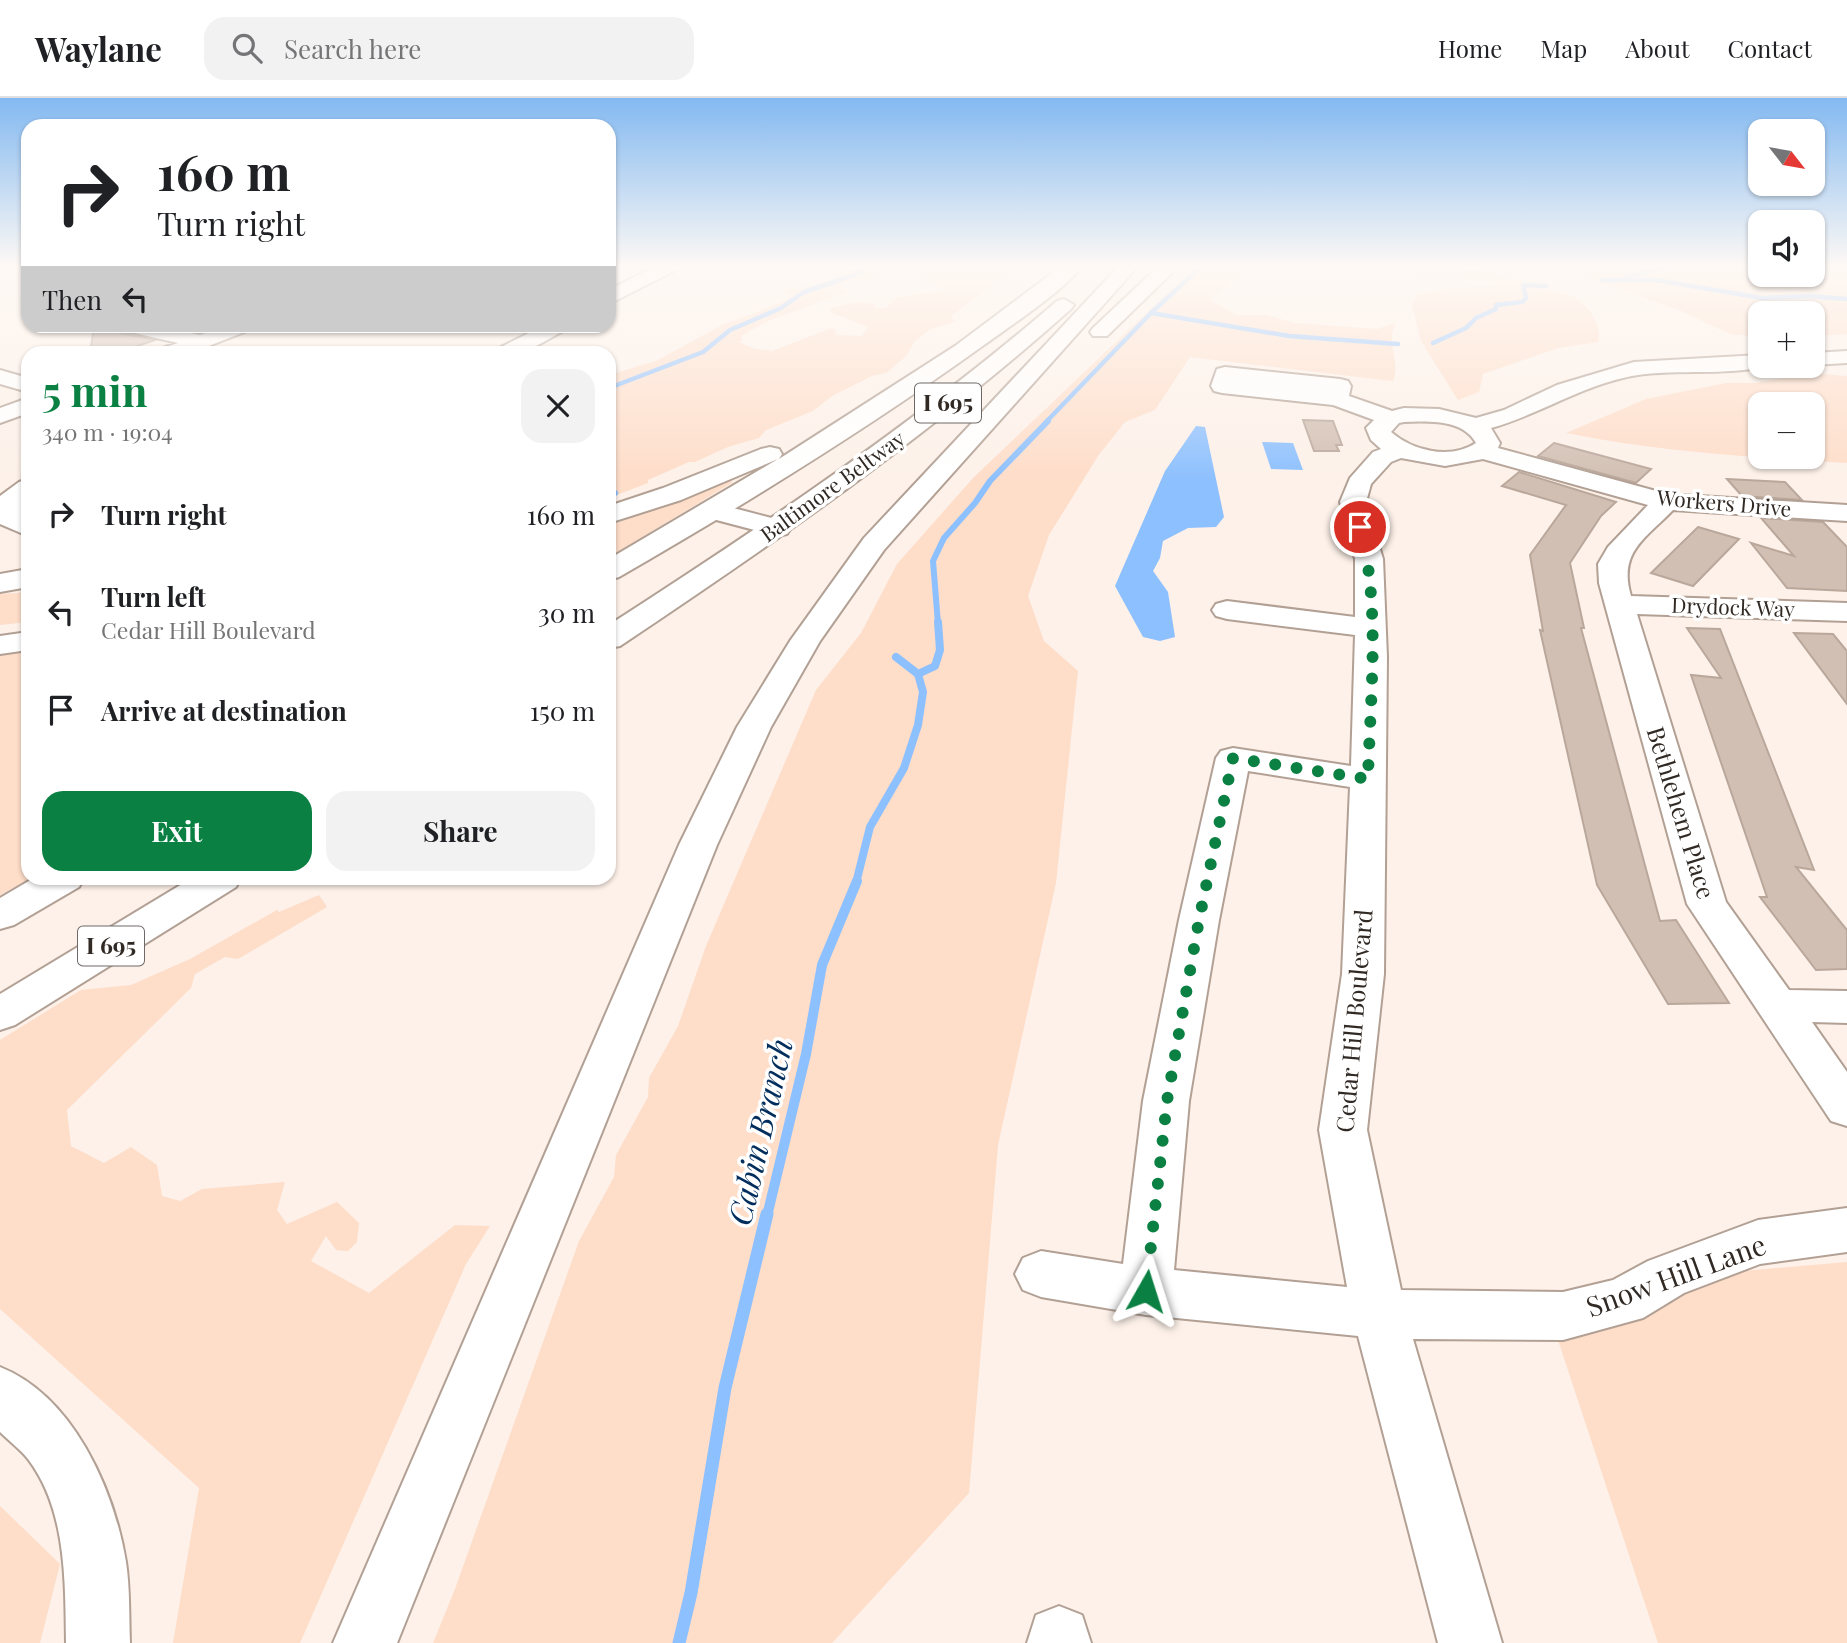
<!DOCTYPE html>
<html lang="en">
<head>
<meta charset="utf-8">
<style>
  :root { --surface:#fff; --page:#f2f2f2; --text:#202124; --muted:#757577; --line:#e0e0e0; --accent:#0b8043 }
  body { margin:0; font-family:"Playfair Display",serif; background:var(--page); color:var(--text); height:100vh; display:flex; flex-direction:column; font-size:26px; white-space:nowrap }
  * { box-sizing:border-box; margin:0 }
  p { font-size:23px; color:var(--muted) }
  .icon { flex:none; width:38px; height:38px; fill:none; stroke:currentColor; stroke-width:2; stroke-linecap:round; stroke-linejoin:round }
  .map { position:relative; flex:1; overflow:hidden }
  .side { position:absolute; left:21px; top:248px; width:595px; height:539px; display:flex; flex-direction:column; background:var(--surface); border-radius:21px; box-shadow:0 2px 5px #0004 }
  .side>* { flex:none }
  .guide { position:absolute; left:21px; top:21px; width:595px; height:214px; border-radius:21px; box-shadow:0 2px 5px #0004; background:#fff; color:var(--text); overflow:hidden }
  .needle { width:46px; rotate:121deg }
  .controls { position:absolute; left:1748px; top:21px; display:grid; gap:14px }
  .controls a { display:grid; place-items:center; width:77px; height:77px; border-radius:14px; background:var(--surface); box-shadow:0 2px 5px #0004; font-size:35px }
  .pin { position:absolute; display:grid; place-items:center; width:60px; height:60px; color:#fff; margin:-30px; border:4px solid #fff; border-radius:50%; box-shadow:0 2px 7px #0007 }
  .me { position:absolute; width:77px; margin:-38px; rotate:6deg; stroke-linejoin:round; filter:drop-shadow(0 0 5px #0008) }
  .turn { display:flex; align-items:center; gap:24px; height:147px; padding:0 21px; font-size:32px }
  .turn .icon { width:91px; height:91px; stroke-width:2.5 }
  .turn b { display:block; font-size:49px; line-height:60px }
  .then { display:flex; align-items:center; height:66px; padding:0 21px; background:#0003; gap:14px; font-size:26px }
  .round { display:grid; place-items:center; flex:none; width:74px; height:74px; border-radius:21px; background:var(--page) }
  .headline { display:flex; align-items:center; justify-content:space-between; height:119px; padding:0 21px }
  h1 { font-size:42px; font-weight:700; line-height:52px; color:var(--accent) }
  .cta { display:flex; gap:14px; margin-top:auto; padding:14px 21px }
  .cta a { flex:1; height:80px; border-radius:21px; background:var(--accent); color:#fff; font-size:28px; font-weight:700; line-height:80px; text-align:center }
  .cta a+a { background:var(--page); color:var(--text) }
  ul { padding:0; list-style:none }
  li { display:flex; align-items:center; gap:21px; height:98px; padding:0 21px }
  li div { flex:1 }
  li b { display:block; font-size:26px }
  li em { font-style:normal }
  header { display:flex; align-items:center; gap:42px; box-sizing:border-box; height:98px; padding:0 35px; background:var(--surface); border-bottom:2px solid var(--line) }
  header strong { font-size:33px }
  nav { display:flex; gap:38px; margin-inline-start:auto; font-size:24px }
  .search { width:490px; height:63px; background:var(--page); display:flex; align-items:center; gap:18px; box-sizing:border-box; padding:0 24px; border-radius:21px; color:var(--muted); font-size:26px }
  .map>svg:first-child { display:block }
  .green { fill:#feddc9; fill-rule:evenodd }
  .water { fill:#8dc0fe }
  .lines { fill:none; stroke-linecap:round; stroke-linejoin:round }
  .stream-far4 { stroke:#8dc0fe; stroke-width:4.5 }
  .stream-far3 { stroke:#8dc0fe; stroke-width:6 }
  .stream-far2 { stroke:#8dc0fe; stroke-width:8 }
  .stream-far1 { stroke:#8dc0fe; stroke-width:10 }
  .stream { stroke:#8dc0fe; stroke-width:13 }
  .building { fill:#d2bfb3; stroke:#baa79b; stroke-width:2 }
  .minor-casing { stroke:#b2a094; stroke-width:4 }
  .highway-casing { stroke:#b2a094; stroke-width:4 }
  .minor { fill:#fff; fill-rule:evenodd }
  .highway { fill:#fff; fill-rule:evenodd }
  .route { stroke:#0b8043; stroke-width:12; stroke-dasharray:0 21.6 }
  .labels { text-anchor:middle; stroke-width:7; stroke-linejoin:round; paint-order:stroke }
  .far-street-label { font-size:21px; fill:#302924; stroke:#fff }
  .shield { fill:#fff; stroke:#6e6966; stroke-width:2 }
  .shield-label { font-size:23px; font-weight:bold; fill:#302924 }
  .street-label { font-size:24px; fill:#302924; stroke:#fff }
  .near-street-label { font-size:28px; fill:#302924; stroke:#fff }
  .near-water-label { font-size:32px; font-style:italic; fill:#002d5b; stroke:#fff }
</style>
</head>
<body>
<header>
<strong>Waylane</strong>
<div class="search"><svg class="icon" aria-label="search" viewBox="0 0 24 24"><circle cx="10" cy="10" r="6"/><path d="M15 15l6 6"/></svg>Search here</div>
<nav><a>Home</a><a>Map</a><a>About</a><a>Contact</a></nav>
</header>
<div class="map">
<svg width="1847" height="1545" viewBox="0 0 1847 1545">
  <rect width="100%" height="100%" fill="#fdf1e9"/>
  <g class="green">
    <path d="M947 167H1020L950 219 956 223 929 232 915 243 906 258 886 275 872 278 832 298 813 313 766 332 759 340 728 349 695 364H689L648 382V385L609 400V277L656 263 726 225C732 225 787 202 792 199L782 193C792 189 805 190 816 187 836 181 856 163 877 172L873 180 843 185 840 189 847 194 768 223 741 238 742 242 739 244 755 251 772 253 832 230 836 233 835 237 862 238 868 229 830 214 831 210C846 206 861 201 876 207L874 210H885L891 206V202C899 198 933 194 944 193L936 186 922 183V177L948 171Z"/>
    <path d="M1197 167H1253L1210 201 1236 217H1267L1294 225 1377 231 1395 225C1386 249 1401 263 1393 283L1383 282 1190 259 1155 312 1125 324 1098 358 1049 437 1028 498 1044 543 1078 573 1056 785 998 1047 969 1395 832 1545H433L455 1491 579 1143 614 1079 616 1057 648 999 649 980 678 928 706 848 816 592 861 535 897 466 974 379Z"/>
    <polygon points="1544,167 1760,167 1760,177 1813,177 1813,167 1847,167 1847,236 1813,238 1813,215 1760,215 1760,239 1730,236 1681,213 1599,184 1589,176"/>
    <path d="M1413 168C1454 170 1489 171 1526 186 1551 195 1579 192 1593 218 1598 228 1600 233 1598 244L1558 250 1483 276 1479 294 1458 302 1421 243 1412 206 1417 197 1446 190 1496 188 1501 185 1372 170Z"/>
    <path d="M1810 275 1847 278V365C1752 359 1659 354 1566 335L1646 301 1726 285H1756ZM1760 306H1813V359H1760Z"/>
    <polygon points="730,383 733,384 609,459 609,428"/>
    <polygon points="28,494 28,524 0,527 0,496"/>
    <polygon points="28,552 30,781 0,797 0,556"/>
    <polygon points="319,797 327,809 238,861 225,859 195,876 191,890 67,1012 71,1048 104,1065 131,1049 157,1067 162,1098 180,1103 202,1091 285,1084 277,1112 287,1126 337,1104 359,1125 357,1144 348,1153 336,1152 326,1138 311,1163 369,1195 455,1127 490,1128 466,1166 300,1545 173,1545 199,1390 0,1211 0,942 81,892 131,887 190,861 277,812 279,814"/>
    <polygon points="1847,1164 1847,1545 1658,1545 1556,1236 1708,1176"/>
    <polygon points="0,1408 60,1466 40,1545 0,1545"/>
  </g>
  <g class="water">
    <polygon points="1196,328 1205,329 1224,419 1216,429 1188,430 1163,443 1160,460 1153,473 1168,494 1175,539 1160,543 1143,539 1115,488 1165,373"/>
    <polygon points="1262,344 1293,345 1303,372 1271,371"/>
  </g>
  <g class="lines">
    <g class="stream-far4">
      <polyline points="1627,178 1677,167"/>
      <polyline points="1602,182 1656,182 1762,200 1810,198 1847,201"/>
      <polyline points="1151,215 1289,238 1398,246"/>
      <polyline points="1433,245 1466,230 1476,220 1496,211 1496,207 1522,204 1526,200 1523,187 1546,188"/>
      <polyline points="609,290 703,254 730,232 781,210 804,194 863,174"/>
      <polyline points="1046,324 1151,215 1203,167"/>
    </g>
    <g class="stream-far3">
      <polyline points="609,391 615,395"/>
      <polyline points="938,526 933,463 944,440 975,405 990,383 1048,323"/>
    </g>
    <g class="stream-far2">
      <polyline points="918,576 935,568 940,552 938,524"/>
      <polyline points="856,785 870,729 904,670 918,627 923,594 918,576 896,559"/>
    </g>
    <polyline class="stream-far1" points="767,1118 806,956 822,867 857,783"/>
    <polyline class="stream" points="679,1545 691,1495 725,1290 767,1116"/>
  </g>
  <g class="building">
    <polygon points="94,228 116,228 120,235 155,242 114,256 91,249"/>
    <polygon points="1303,322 1333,323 1342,347 1336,347 1339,353 1314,353"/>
    <polygon points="1554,345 1651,371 1636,385 1538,358"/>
    <polygon points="1519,374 1616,404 1601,418 1570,465 1584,530 1581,530 1660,823 1676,822 1729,905 1668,906 1597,787 1540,532 1543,533 1530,457 1566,407 1502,388"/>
    <polygon points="1727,381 1785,384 1802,402 1742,398"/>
    <polygon points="1761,420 1823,424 1847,449 1847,493 1787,490 1751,445 1794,458"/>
    <polygon points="1698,429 1739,441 1693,488 1651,475"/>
    <polygon points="1687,530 1720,531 1814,772 1796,769 1847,832 1847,871 1816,872 1760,799 1767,799 1691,577 1721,580"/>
    <polygon points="1794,535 1833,536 1847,553 1847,606"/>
  </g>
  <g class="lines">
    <g class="minor-casing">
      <g id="minor">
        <polygon points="658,167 681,167 678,171 609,206 609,192"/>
        <polygon points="118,228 155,228 200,237 225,228 253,228 250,232 188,256 157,256 159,251 178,245 121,232"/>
        <polygon points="543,228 568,228 565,232 522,256 495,256 497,251"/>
        <polygon points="1847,253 1847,265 1813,267 1813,255"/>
        <path d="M1760 257V268H1767C1726 278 1680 271 1638 277 1586 285 1541 316 1491 330L1500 345 1498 350 1667 396 1847 407V423L1673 412C1645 441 1618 454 1631 498L1847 505V523L1637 516 1726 804 1789 892 1847 893V925L1812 924 1847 974V1028L1831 1023 1687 806 1599 485 1598 466 1608 449 1648 407 1483 361 1445 368 1401 360 1391 364 1371 386 1366 404 1383 461 1387 559 1384 876 1367 1032 1401 1192 1563 1194 1613 1182 1648 1163 1758 1122 1847 1110V1154L1760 1166 1684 1195 1643 1220 1563 1242 1413 1241 1502 1545H1438L1358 1238 1146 1217 1041 1199 1023 1192 1015 1176 1023 1160 1041 1153 1123 1166 1143 1003 1179 822 1216 660 1221 653 1233 650 1351 668 1355 537 1227 521 1216 518 1212 512 1216 506 1227 503 1355 519V461L1340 404 1350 380 1373 354 1381 351 1371 342 1366 330 1374 322 1333 307 1222 295 1214 293 1211 288 1217 271 1225 269 1340 281 1348 283 1351 288 1349 298 1392 313 1404 310 1439 311 1476 320 1504 312 1557 287 1634 264ZM1404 324C1428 323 1463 321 1476 345 1450 362 1413 353 1391 334L1399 325ZM1248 673 1350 689 1342 876 1319 1032 1347 1189 1174 1172 1189 1003 1219 822Z"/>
        <polygon points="0,272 28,280 28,294 0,286"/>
        <polygon points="28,300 28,315 0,325 0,310"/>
        <polygon points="28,381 28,402 22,406 23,417 28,420 28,438 0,426 0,398 19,384"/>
        <polygon points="714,405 787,424 791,430 787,436 777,438 705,419 701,413 705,407"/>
        <polygon points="28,471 28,489 0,494 0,476"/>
        <polygon points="1059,1508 1082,1517 1091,1545 1027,1545 1036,1517"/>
      </g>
    </g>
    <g class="highway-casing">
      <g id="highway">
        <path d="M1063 167H1083C1065 192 1010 228 984 247 867 331 744 407 619 479L609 482V461L778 361 681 402 609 425V408L663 390 761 351 770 349 779 351 782 356 779 361 955 248Z"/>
        <polygon points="1120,167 1139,167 884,452 820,543 771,629 717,747 397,1545 333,1545 679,747 737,629 790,543 864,440"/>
        <polygon points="1160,167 1180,167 1107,238 1093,238 1090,234 1093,230"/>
        <path d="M1064 201 1074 207 1071 211C930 337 777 443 620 548L609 550V527C764 427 917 324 1057 203Z"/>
        <polygon points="28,534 28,552 0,556 0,538"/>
        <polygon points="34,780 84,780 79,789 14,827 0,831 0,800"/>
        <polygon points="192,780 241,780 236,789 15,927 0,932 0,896"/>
        <path d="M0 1269C73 1298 114 1391 126 1464 130 1490 129 1519 130 1545H66C65 1484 67 1412 28 1361 20 1351 9 1343 0 1334Z"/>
      </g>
    </g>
    <use href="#minor" class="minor"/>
    <use href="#highway" class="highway"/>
  </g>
  <linearGradient id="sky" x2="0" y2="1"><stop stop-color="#83b9f1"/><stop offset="0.44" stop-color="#fef9f5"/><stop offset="1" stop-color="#fef9f5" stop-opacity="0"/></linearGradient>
  <rect width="1847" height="383" fill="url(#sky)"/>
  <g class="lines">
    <path class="route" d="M1146 1193 1167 1003 1199 822 1233 660 1368 681C1370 600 1381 506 1360 429"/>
  </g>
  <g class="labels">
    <g class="far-street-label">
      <text transform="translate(833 389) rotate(-36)" y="7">Baltimore Beltway</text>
      <text transform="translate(1724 406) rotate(5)" y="7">Workers Drive</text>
      <text transform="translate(1733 510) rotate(2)" y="7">Drydock Way</text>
    </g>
    <g class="shield">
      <rect x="915" y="285.5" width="66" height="39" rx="5"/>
      <rect x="78" y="828.5" width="66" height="39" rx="5"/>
    </g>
    <g class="shield-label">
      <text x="948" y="313">I 695</text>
      <text x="111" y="856">I 695</text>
    </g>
    <g class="street-label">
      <text transform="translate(1680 715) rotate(73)" y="8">Bethlehem Place</text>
      <text transform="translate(1355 923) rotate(-85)" y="8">Cedar Hill Boulevard</text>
    </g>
    <g class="near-street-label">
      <text transform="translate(1676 1178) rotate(-20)" y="10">Snow Hill Lane</text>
    </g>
    <g class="near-water-label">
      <text transform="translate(761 1034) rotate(-77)" y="11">Cabin Branch</text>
    </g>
  </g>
</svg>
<div class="controls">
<a><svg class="needle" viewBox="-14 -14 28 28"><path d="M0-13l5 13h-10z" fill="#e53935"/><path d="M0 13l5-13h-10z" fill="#757577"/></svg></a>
<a><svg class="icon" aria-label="sound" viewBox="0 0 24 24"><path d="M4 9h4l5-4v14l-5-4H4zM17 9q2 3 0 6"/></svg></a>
<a>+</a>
<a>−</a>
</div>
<div class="pin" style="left:1360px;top:429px;background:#d93025"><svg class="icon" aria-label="arrive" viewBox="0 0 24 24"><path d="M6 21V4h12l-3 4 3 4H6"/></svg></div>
<svg class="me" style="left:1146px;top:1193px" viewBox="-20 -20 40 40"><path d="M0-17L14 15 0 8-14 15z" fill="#0b8043" stroke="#fff" stroke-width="4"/></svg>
<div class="guide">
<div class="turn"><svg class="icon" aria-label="right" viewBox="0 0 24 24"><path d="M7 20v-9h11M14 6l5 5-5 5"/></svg><div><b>160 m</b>Turn right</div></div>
<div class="then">Then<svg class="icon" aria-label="left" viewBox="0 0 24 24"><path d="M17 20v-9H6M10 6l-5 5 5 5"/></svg></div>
</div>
<section class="side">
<div class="headline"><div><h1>5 min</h1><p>340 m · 19:04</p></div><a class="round"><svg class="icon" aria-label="close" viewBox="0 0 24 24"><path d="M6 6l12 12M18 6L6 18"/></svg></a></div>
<ul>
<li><svg class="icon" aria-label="right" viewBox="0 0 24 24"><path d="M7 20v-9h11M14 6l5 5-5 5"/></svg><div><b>Turn right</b></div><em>160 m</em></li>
<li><svg class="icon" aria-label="left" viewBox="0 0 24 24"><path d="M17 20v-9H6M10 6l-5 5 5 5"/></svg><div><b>Turn left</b><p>Cedar Hill Boulevard</p></div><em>30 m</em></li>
<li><svg class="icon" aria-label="arrive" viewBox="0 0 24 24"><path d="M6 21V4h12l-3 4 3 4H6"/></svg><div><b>Arrive at destination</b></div><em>150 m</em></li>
</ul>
<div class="cta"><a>Exit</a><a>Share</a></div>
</section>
</div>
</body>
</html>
